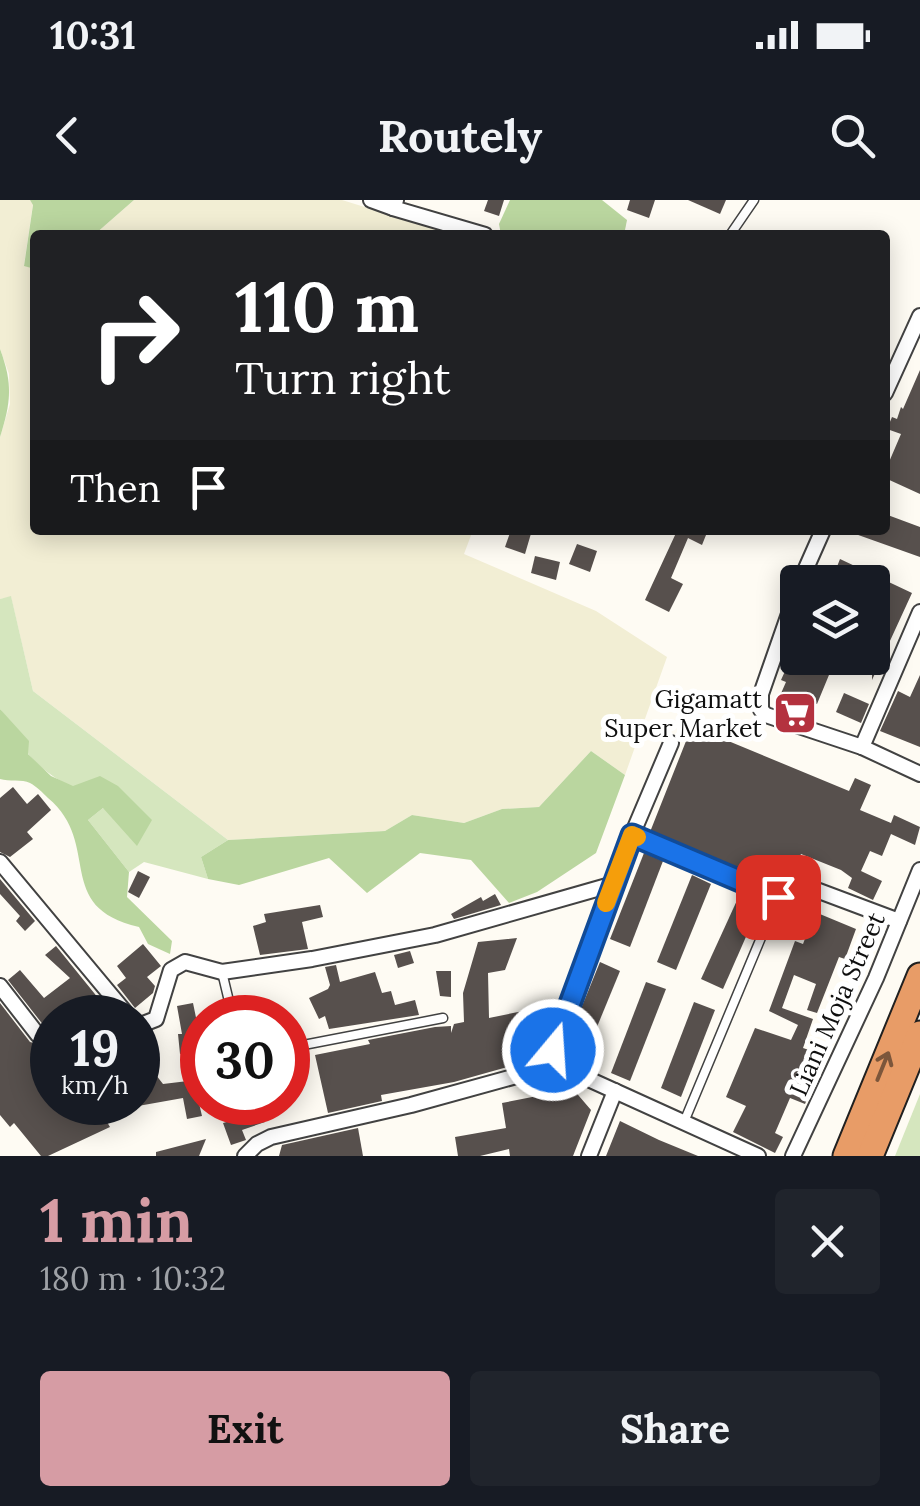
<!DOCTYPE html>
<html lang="en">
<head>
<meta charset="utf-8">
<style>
  :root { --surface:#171b24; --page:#20242c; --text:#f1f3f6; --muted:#9ea1a6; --accent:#d69ca4 }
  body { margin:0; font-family:Lora,serif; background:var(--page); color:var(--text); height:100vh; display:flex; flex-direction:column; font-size:38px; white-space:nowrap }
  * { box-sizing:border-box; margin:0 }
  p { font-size:32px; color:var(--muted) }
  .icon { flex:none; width:55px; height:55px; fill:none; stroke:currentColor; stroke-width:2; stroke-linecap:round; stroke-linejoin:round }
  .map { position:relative; height:956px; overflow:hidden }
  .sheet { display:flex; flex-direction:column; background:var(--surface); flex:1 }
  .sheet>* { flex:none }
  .banner { position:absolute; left:30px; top:30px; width:860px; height:305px; border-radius:10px; box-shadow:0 5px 25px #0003; background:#202124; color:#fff; overflow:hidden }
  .tools { position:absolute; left:780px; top:365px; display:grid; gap:20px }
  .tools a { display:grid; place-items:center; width:110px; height:110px; border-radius:10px; background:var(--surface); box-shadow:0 5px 25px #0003; font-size:50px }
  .speed { position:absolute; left:30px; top:795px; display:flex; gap:20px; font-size:50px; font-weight:700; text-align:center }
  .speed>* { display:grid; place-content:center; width:130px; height:130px; border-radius:50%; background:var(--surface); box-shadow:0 5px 25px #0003; line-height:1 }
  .speed small { font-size:25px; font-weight:400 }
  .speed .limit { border:15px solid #d22; background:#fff; color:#111 }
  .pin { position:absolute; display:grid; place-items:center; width:85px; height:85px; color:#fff; margin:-42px; border-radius:20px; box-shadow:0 5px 15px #0006 }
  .me { position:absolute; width:110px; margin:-55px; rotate:18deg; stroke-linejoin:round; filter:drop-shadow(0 0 8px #0008) }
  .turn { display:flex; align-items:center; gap:35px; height:210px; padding:0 40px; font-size:45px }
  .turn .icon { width:130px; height:130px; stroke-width:2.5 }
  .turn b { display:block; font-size:70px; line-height:85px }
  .then { display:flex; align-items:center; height:95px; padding:0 40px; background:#0003; gap:20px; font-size:38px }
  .round { display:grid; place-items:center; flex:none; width:105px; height:105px; border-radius:10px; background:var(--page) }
  .head { display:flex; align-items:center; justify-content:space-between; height:170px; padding:0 40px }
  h1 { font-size:60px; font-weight:700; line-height:75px; color:var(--accent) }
  .primary-button { display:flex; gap:20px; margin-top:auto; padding:20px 40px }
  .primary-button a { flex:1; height:115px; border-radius:10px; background:var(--accent); color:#111; font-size:40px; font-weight:700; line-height:115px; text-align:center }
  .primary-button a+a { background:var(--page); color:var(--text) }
  .status { display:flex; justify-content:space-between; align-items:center; height:70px; padding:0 50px; background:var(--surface); direction:ltr }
  .status svg { height:28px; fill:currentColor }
  header { display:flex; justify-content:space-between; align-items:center; height:130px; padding:0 40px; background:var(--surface); font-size:45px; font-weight:700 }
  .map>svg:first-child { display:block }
  .farmland { fill:#f2eed4 }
  .green { fill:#d5e6be }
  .forest { fill:#bad69f }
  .building { fill:#57504d }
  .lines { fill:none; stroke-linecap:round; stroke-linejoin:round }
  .lane-casing { stroke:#424242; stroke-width:11 }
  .street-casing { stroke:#424242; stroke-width:18 }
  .highway-casing { stroke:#202020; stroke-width:29 }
  .lane { stroke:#fff; stroke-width:8 }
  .street { stroke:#fff; stroke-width:14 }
  .highway { stroke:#e89c67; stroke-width:25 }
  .oneway { stroke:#7c563b }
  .route-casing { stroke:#114b97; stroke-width:25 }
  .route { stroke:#1a73e8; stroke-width:18 }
  .slow { stroke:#f59e0b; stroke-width:18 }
  .labels { text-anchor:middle; stroke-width:10; stroke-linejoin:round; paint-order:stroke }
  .poi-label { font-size:25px; fill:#0f0f0f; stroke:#fff; text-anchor:end }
  .street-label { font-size:25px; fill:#0f0f0f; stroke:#fff }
</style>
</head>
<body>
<div class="status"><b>10:31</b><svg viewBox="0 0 49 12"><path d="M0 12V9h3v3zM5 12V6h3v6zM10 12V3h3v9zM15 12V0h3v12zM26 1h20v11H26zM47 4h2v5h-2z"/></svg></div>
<header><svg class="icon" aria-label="back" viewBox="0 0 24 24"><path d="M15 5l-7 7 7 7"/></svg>Routely<svg class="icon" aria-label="search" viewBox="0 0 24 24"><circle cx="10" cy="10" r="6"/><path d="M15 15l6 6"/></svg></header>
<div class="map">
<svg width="920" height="956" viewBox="0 0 920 956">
  <rect width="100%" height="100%" fill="#fefbf3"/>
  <g class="farmland">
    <polygon points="0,0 30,0 33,4 24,65 35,69 35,330 473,330 464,354 596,411 667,457 625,575 591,551 539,607 502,609 464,623 412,615 385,631 228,640 33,491 11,397 0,399 0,237 10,204 9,174 0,149"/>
    <polygon points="134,0 342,0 455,35 94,35"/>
  </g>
  <g class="green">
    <path d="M11 396 33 491 228 640 201 657 208 679 144 662 129 672 88 620 103 608 151 620C112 603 59 590 30 556 18 542 12 523 0 509V399Z"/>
    <polygon points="920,894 920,956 895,956"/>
  </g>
  <g class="forest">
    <polygon points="30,0 134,0 94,35 35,35 35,69 24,66 33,5"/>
    <polygon points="510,0 602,0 627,20 624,35 501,35 499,24"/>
    <path d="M0 149C13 184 11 202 0 237Z"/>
    <path d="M0 509 29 541 28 554 51 576 73 586 100 576 118 586 152 620 137 646 103 608 88 620 129 672 127 697 172 741 170 754 148 744 139 727C52 707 103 644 48 598 43 593 36 586 30 583 22 579 9 582 0 579Z"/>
    <polygon points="591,551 625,575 596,653 537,692 509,703 471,660 420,653 367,693 329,658 239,685 208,679 201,657 228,640 385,631 412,615 464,623 502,609 539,607"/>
  </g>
  <g class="building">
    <polygon points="488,0 504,0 499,16 484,11"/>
    <polygon points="630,0 655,0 649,18 627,10"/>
    <polygon points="688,0 726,0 720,14"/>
    <polygon points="920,170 920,294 885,278 885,260 889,262 901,234 887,229 892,217 897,219 901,207 903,209"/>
    <polygon points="885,314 920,327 920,357 847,331 885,330"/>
    <polygon points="511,330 532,330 525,354 505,347"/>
    <polygon points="670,330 708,330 702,345 688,338 671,378 683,384 669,412 645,400 676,333"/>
    <polygon points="577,344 597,351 590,372 569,364"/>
    <polygon points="535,356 560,362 556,380 531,373"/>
    <polygon points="840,359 912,393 872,480 872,473 856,466 860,458 872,458 872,438 889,403 872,396 872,382 831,382"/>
    <polygon points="791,458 836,458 817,504 795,495 788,511 775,507 786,482 781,480"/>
    <polygon points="920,475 920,547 880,531 898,491 910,497"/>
    <polygon points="844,493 869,504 861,523 836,512"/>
    <polygon points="692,526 849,591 855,578 871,585 860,610 891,623 894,615 920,627 915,645 891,634 882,656 870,651 861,671 882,681 873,700 848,688 852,678 841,670 801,654 789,683 780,686 650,632"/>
    <polygon points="13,587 27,604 38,594 51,610 27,632 33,639 10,657 0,652 0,598"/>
    <polygon points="644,653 663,661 630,747 610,739"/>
    <polygon points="138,671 150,677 139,698 128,692"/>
    <polygon points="692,675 711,684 676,770 657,762"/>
    <polygon points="0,679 35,721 25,731 16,721 20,716 0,694"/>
    <polygon points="495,694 501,705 454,719 451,714 481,697 483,701"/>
    <polygon points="739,696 760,705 723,789 701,779"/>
    <polygon points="320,705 323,717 302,722 308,749 260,755 253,726 266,722 264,714"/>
    <polygon points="815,712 856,729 845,759 839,757 817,813 807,810 816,784 794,775 782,808 813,819 803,848 812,851 801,877 814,882 805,904 790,898 775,933 783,937 775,953 733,932 746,906 726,897 755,828 791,840 798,825 769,811 795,741 803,744"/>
    <polygon points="517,738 505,770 488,773 489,818 533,809 511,866 454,882 381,895 382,901 328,913 315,855 370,844 368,840 435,827 451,826 451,833 454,824 464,822 463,793 478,742"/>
    <polygon points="143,744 161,766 147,777 155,786 153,793 135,808 117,785 126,778 117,766"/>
    <polygon points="56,746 103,804 98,808 105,818 52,818 52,827 48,831 8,780 20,770 44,798 70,778 45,755"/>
    <polygon points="410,751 414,763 398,768 394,755"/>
    <polygon points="600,762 620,771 585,856 565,848"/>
    <polygon points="336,765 340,782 375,772 382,793 391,791 395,805 415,800 419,815 329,829 325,816 319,819 309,798 328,789 330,785 325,767"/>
    <polygon points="436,771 451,771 451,797 440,796"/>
    <polygon points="646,782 666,789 630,881 611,873"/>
    <polygon points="694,802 715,810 681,897 661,888"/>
    <polygon points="0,803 30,842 41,845 49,855 37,865 52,884 52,902 121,902 122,909 101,912 110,927 48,956 41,956 14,923 10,927 0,915"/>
    <polygon points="193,803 199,832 202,832 202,852 180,854 178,834 182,834 177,806"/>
    <polygon points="138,852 163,884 188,881 198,899 202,916 187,919 183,898 138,906"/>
    <polygon points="573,889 591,910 573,956 510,956 509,949 480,956 458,956 455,937 506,928 502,903"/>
    <polygon points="236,902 257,902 265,922 242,930 246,940 231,945 223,923 234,920 229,909 237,906"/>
    <polygon points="620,921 659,940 698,956 606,956"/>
    <polygon points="358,928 363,956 279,956 282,945"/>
    <polygon points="206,939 199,956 156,956 156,952"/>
  </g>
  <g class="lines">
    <g class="lane-casing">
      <g id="lane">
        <polyline points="730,35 754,0"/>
        <polyline points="632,635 778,697 684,922"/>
        <polyline points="222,772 233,818"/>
        <polyline points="288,848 443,818"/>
      </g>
    </g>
    <g class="street-casing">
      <g id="street">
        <polyline points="371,0 393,8"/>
        <polyline points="396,0 393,8 485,35"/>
        <polyline points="885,193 920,116"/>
        <polyline points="800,382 823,330"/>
        <polyline points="798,388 761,494 761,510 766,515 862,547 920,574"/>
        <polyline points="671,543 632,635 553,850 556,861 564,868 758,956"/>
        <polyline points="862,547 920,412"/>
        <polyline points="0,662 130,818"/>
        <polyline points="778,697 811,688 899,721"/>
        <polyline points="0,786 38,835"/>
        <polyline points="138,826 156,819 171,770 185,762 222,772 312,759 435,735 614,684"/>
        <polyline points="245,956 257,944 271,937 411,905 560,864"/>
        <polyline points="589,956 615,891"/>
        <polyline points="793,956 876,778 920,670"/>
      </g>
    </g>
    <g class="highway-casing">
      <g id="highway">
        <polyline points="846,956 920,776"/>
        <polyline points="870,956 920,834"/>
      </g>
    </g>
    <use href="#lane" class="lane"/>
    <use href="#street" class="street"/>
    <use href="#highway" class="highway"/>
  </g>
  <defs><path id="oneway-shaft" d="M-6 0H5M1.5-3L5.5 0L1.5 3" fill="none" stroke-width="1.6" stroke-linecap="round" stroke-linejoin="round" transform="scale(2.5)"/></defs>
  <use class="oneway" href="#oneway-shaft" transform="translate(883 866) rotate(-68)"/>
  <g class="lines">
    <g class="route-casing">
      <polyline id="route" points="553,850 632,635 778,697"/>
    </g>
    <use href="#route" class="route"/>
    <polyline class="slow" points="606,703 632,635 637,637"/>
  </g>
  <defs>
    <g id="supermarket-square" transform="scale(2.25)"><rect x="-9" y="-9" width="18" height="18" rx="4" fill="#b4323f" stroke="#fff"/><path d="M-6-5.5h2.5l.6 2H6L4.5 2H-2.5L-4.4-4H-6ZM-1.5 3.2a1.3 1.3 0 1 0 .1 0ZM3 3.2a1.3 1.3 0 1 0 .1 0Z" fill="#fff"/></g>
  </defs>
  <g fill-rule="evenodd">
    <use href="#supermarket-square" x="795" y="513"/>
  </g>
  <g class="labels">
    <g class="poi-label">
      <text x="762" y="508">Gigamatt<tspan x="762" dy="29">Super Market</tspan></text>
    </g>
    <g class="street-label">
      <text transform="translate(837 804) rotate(-66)" y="9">Liani Moja Street</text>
    </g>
  </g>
</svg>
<div class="tools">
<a><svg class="icon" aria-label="layers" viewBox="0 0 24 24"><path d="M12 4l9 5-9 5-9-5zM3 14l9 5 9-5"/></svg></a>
</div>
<div class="speed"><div>19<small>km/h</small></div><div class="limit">30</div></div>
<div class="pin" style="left:778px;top:697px;background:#d93025"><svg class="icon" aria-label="arrive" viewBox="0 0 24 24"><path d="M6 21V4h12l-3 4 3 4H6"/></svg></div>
<svg class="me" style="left:553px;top:850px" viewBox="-20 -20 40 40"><circle r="17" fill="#1a73e8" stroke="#fff" stroke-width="3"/><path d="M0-11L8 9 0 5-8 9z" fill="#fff"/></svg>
<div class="banner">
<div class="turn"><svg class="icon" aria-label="right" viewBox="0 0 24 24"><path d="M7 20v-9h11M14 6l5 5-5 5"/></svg><div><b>110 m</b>Turn right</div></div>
<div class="then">Then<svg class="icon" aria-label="arrive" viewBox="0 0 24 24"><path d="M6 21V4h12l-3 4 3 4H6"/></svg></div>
</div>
</div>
<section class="sheet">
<div class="head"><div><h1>1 min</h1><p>180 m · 10:32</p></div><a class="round"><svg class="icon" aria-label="close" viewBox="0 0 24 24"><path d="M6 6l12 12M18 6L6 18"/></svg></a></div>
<div class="primary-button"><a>Exit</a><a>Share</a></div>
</section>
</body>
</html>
